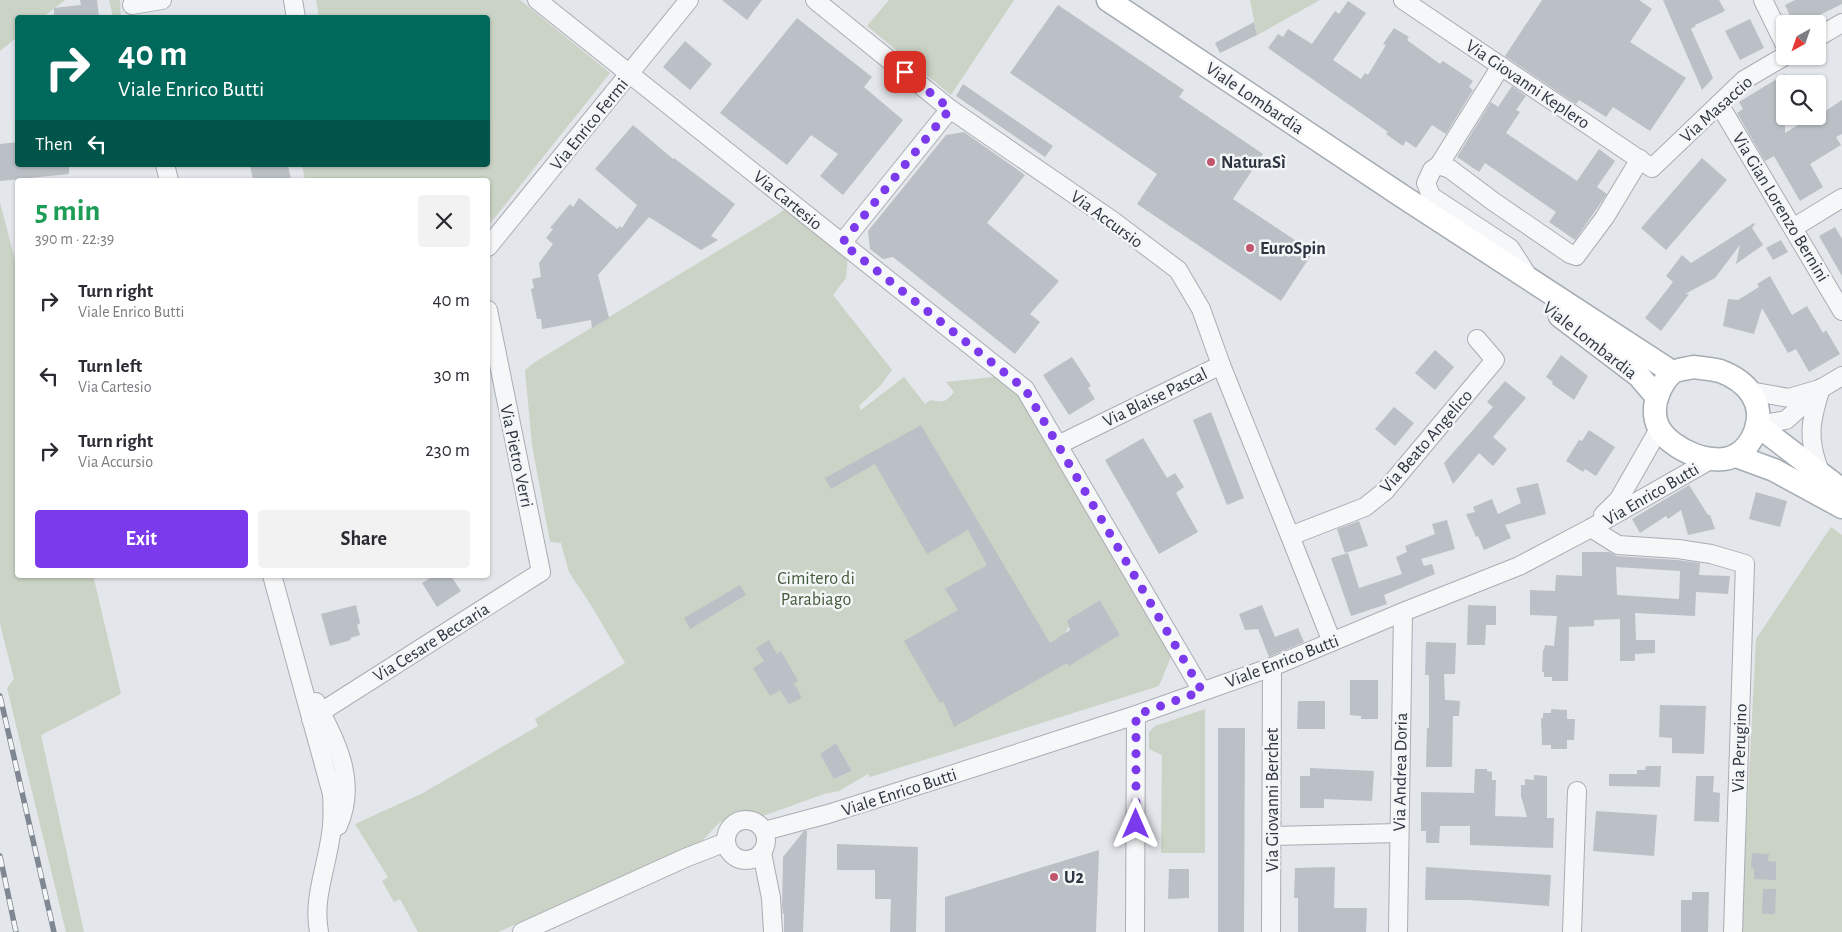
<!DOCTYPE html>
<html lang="en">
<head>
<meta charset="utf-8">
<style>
  :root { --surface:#fff; --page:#f2f2f3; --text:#2b2b33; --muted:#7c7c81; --accent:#7c3aed }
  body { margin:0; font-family:"Alegreya Sans",sans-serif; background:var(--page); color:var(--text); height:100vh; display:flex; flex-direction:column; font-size:19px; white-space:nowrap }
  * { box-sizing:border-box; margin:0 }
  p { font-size:16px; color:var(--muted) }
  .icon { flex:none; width:28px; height:28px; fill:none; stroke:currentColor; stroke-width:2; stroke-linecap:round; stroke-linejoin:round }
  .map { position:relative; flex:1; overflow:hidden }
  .drawer { position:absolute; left:15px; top:178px; width:475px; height:400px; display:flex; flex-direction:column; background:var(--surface); border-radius:5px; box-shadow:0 1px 4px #0004 }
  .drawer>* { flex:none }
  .banner { position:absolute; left:15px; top:15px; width:475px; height:152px; border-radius:5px; box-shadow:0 1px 4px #0004; background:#00695c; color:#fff; overflow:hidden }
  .needle { width:32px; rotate:220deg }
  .tools { position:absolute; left:1776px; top:15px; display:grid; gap:10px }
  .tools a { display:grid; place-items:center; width:50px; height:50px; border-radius:5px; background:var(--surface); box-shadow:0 1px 4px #0004; font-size:25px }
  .pin { position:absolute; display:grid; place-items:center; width:42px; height:42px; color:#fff; margin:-21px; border-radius:10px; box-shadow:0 2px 8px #0006 }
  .me { position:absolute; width:55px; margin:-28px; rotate:0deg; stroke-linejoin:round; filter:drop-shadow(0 0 4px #0008) }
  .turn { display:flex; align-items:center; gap:18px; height:105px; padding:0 20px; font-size:22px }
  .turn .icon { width:65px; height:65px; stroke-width:2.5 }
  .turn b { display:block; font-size:35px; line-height:42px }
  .then { display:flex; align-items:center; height:48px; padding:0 20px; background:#0003; gap:10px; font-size:19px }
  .round { display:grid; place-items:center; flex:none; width:52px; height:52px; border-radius:5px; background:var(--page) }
  .summary { display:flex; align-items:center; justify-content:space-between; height:85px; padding:0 20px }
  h1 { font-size:30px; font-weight:700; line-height:38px; color:#1e9e55 }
  .button { display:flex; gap:10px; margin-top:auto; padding:10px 20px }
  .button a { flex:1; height:58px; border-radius:5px; background:var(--accent); color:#fff; font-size:20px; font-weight:700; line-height:58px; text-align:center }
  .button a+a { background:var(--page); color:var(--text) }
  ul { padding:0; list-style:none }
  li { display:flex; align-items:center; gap:15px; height:75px; padding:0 20px }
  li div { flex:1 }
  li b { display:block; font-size:19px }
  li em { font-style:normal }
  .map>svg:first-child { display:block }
  .green { fill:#cad3c5; fill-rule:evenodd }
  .building { fill:#bbc0c6; fill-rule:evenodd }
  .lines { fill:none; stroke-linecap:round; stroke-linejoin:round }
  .minor-casing { stroke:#a8adb4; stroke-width:20 }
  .major-casing { stroke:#a4acb4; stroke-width:25 }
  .minor { stroke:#f6f7f8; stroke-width:18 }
  .major { stroke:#fff; stroke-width:22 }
  .rail-casing { stroke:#7e8792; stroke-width:5.5 }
  .rail { stroke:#f3f5f7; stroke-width:4; stroke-dasharray:11; stroke-linecap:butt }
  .route { stroke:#7c3aed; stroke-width:9; stroke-dasharray:0 16.2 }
  .poi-dot { fill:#c2556e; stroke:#f3f5f7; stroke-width:2 }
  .labels { text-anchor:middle; stroke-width:5; stroke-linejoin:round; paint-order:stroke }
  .street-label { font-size:18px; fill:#2c3541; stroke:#f3f5f7 }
  .poi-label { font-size:18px; font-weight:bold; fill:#2c3541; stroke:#f3f5f7; text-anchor:start }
  .park-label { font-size:18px; fill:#445b3b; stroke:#f3f5f7 }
</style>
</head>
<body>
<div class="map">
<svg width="1842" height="932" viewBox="0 0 1842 932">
  <rect width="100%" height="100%" fill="#e3e6ea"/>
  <g class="green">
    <polygon points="0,0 65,0 43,17 18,18 17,37 0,51"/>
    <polygon points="109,0 120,0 121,17 113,17"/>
    <polygon points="316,0 520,0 610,73 488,226 488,180 305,180 302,165 488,165 488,18 319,17"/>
    <polygon points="889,0 1014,0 951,95 867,26"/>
    <polygon points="1250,0 1320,0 1257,35"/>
    <polygon points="0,203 17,267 18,575 93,575 121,694 41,735 84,932 66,932 7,688 14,679 0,624"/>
    <path d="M789 206 848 255 846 278 833 295 892 370 880 386 859 406 861 410 904 377 925 404 931 400C945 403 945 402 954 392L946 382 1002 376 1022 394 1173 652 1159 686 870 777 868 774 839 791 824 794 763 816C754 819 745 812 736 815 712 822 713 835 695 846L498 932H418L400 899 394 902 382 881 388 877 355 824 423 793 538 726 535 719 625 663 591 605 569 572 561 543 550 542 532 445 525 370 535 362 777 215ZM1100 600 1120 635 1070 665 1065 633 1069 626 1067 620ZM836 743 852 771 835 779 820 754Z"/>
    <polygon points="1831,527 1842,535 1842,932 1741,932 1756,639"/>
    <polygon points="1205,709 1205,853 1161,853 1162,755 1149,749 1149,732 1155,726"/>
  </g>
  <g class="building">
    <polygon points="80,0 97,0 99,18 54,18 54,8 81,5"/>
    <polygon points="722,0 762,0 747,20"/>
    <polygon points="1542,0 1639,0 1652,9 1630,42 1686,78 1650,131 1613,107 1606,117 1579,100 1576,104 1505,56"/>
    <polygon points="1663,0 1719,0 1725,11 1695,25 1696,26 1691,29 1713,78 1702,90"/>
    <polygon points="1795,0 1842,0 1842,4 1801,24 1794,24 1785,5"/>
    <polygon points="1348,1 1366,13 1333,60 1361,79 1365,73 1368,75 1386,45 1383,44 1394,28 1409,37 1407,40 1440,64 1443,61 1473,81 1469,87 1473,90 1446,134 1432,125 1416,148 1406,141 1403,146 1386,134 1388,132 1268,48 1278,34 1283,37 1288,29 1312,44 1335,11 1339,14"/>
    <polygon points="1058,5 1184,90 1179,97 1263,154 1233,199 1313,252 1281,301 1137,204 1157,174 1010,73"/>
    <polygon points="797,18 872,77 864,87 903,120 843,195 820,176 838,154 811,135 787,165 720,113"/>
    <polygon points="1750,19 1764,48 1740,60 1725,31"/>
    <polygon points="1254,22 1257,35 1220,53 1215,43"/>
    <polygon points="685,41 712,64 690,90 663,67"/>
    <polygon points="1785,74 1785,133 1813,116 1818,116 1842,100 1842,134 1836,137 1841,145 1810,164 1823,187 1800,201 1774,156 1765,161 1737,113 1743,109 1739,102"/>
    <polygon points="963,84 1053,146 1045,157 956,96"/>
    <polygon points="1512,86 1526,96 1516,110 1520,112 1506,133 1577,181 1599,149 1615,161 1597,187 1607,194 1575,240 1549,222 1556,212 1485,163 1479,172 1457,157 1491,102 1498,107"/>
    <polygon points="633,125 673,159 674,158 735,204 711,236 718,240 701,250 649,217 598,275 609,318 592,328 591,320 542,329 541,319 537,319 531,289 534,288 532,279 541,277 539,263 553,244 546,238 553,229 550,228 570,204 573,207 579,198 617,229 620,226 622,228 637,205 595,169"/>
    <polygon points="964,132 1025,175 987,223 1059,281 1030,314 1040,322 1015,354 893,257 883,259 870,249 868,231 946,135"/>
    <polygon points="18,142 18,165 69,165 69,174 0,181 0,144"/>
    <polygon points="1702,158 1727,180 1666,250 1641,228"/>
    <polygon points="250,165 288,165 291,180 253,180"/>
    <polygon points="1754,223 1755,224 1752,228 1763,245 1736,264 1740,245 1715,278 1685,294 1689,294 1661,331 1645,318 1673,282 1666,276 1682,255 1691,263"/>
    <polygon points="1835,227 1842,239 1842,276 1819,236"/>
    <polygon points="1781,240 1788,252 1773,260 1766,248"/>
    <polygon points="1770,276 1792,315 1807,306 1823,333 1826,330 1840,354 1809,372 1796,349 1788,353 1762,308 1754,334 1723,326 1728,299 1738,300 1759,287 1757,284"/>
    <polygon points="1435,350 1454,367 1435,390 1415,373"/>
    <polygon points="1561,355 1588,376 1574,400 1552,384 1553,382 1546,377"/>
    <polygon points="1072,357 1091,386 1088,388 1095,399 1069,415 1043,375"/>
    <polygon points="1505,381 1526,398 1493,437 1507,449 1493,466 1479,453 1453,484 1444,463 1493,407 1487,402"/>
    <polygon points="1394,407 1414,423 1395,446 1375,429"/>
    <polygon points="1211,412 1244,498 1227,505 1193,420"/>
    <polygon points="921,425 1050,643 1070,630 1067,620 1100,600 1120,635 1069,666 1067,663 954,727 943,701 940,703 904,641 958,610 945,589 987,565 968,530 927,554 875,464 831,489 825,478"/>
    <polygon points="1589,430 1615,447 1596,476 1585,469 1583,472 1566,461 1579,440 1582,441"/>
    <polygon points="1143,438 1167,478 1175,473 1184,487 1176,493 1198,532 1159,554 1105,460"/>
    <polygon points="1538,483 1546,514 1505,525 1511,538 1484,550 1478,536 1476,537 1466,514 1475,512 1473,507 1492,499 1498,514 1521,503 1516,488"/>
    <polygon points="1689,485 1708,515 1710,515 1715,529 1688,535 1681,510 1668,519 1666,516 1640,533 1632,519"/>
    <polygon points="1756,492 1787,501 1780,527 1749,519"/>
    <polygon points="1447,520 1455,549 1421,559 1424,566 1432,564 1435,574 1384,595 1387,604 1351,616 1331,558 1348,553 1359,588 1402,574 1396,557 1407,552 1405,546 1435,534 1432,524"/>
    <polygon points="1359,521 1368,546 1345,553 1337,529"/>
    <path d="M1582 552H1609L1617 556 1677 560 1700 563 1699 575 1730 576 1728 594 1696 592 1695 616 1635 613 1636 640H1655V653L1635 654V661H1620V619L1594 620V626L1569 627 1568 681H1552V677H1544V672H1542L1543 650H1544L1545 645 1554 646 1557 616 1530 615V590L1555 591 1556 575 1582 576ZM1616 567 1680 571 1679 599 1617 595Z"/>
    <polygon points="435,575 450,575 461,591 437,607 422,583"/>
    <polygon points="740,585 746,595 690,629 684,618"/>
    <polygon points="356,605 360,623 357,625 360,635 350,638 351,640 330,646 321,614"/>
    <polygon points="1262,605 1275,637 1298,628 1304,642 1269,657 1258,629 1245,630 1239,614"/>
    <polygon points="1468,605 1496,606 1496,625 1486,625 1485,645 1467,645"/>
    <polygon points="769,640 777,654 781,651 798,681 794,683 802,698 789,704 780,690 770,696 753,668 764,661 756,648"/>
    <polygon points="1426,642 1456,643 1455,674 1444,674 1445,700 1460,701 1459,716 1453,716 1452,767 1426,767 1427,728 1429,728 1429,675 1425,675"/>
    <polygon points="1350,680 1378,680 1378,719 1361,719 1361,716 1350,715"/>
    <polygon points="1298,701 1325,701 1325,729 1297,729"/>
    <polygon points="1660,705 1706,706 1704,754 1672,753 1672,738 1659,737"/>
    <polygon points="1551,709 1567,710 1567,719 1575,719 1574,740 1567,740 1567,749 1551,749 1551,745 1542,745 1541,718 1543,718 1543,713 1551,713"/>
    <polygon points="1218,728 1245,728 1244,932 1218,932"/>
    <polygon points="836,743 852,771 834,779 820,754"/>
    <polygon points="1646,766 1661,766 1660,787 1609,786 1609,774 1637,774 1637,770 1645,770"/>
    <polygon points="1310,768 1374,771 1372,801 1324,799 1324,808 1300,808 1300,776 1310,776"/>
    <polygon points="1475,769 1487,769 1487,771 1492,772 1492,780 1496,780 1495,816 1527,817 1521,796 1521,785 1525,785 1525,779 1534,780 1534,775 1547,776 1547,818 1554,818 1553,848 1470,845 1470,826 1440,826 1439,843 1426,843 1426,831 1421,831 1421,792 1474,793"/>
    <polygon points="1696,776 1714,776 1713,792 1720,793 1719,822 1694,821"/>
    <polygon points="1596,811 1657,815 1654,856 1593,851"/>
    <polygon points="804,831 807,831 803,932 784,932 784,914 783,914 782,906 783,857"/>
    <polygon points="837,844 918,847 916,932 890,932 891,899 875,899 875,870 837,870"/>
    <polygon points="1099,850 1096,932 945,932 945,897"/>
    <polygon points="1752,853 1769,854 1768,861 1776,862 1776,880 1754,879 1754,869 1751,868"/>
    <polygon points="1335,867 1334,908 1367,908 1366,932 1298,932 1298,898 1294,898 1295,868"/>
    <polygon points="1426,867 1551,875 1549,906 1469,900 1425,900"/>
    <polygon points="1169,869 1189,869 1189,898 1168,899"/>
    <polygon points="1763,889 1776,889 1775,914 1762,914"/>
    <polygon points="1692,892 1709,892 1708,932 1681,932 1681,900 1692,900"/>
  </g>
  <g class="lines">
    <g class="minor-casing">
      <g id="minor">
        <polyline points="293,0 296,18"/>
        <polyline points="537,0 1025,389 1202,691"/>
        <polyline points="815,0 950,109 1113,221 1178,270 1201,309 1221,365"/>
        <polyline points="1403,0 1652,168 1744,80 1785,56"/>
        <polyline points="1763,0 1785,45"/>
        <polyline points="132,5 162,0"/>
        <polyline points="1818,37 1842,23"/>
        <polyline points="1719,104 1842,311"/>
        <polyline points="165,165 169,180"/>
        <polyline points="1439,165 1501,66"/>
        <polyline points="1793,228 1842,198"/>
        <polyline points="842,243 950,109"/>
        <polyline points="488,247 689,0"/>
        <polyline points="1528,276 1510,248 1431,196 1426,183 1432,170 1439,165 1450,169 1494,202 1570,254 1576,256 1605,217 1640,159"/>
        <polyline points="1750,391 1789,398 1816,390"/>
        <polyline points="1757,425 1786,420 1822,388 1842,376"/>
        <polyline points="1058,445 1221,365 1290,536"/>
        <path d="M1820 472C1807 439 1810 422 1821 388"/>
        <polyline points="1603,515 1619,499 1659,429"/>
        <polyline points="1591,528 1618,545 1678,549 1711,554 1745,564 1733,932"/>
        <path d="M272 575 332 794C333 810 333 825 330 840 325 872 313 900 319 932"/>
        <polyline points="1332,642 1290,536 1365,507 1385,491 1495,360 1477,339"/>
        <path d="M316 702C336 743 358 780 338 826"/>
        <polyline points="311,719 321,712 541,572 488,310"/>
        <circle cx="746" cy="840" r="20"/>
        <polyline points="764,831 828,814 932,781 1136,715 1272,667 1403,612 1519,566 1591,528 1712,459"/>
        <polyline points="1272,836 1399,833"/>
        <polyline points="762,853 771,898 773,932"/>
        <polyline points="522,932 685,858 726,842"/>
        <polyline points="1135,932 1136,715"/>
        <polyline points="1271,932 1272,667"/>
        <polyline points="1398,932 1403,612"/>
        <polyline points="1572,932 1577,791"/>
      </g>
    </g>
    <g class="major-casing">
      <g id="major">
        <polyline points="1108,0 1402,196 1672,372"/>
        <polyline points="1560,316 1639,376 1657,397"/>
        <path d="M1693 367C1702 368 1712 369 1720 371 1747 381 1766 403 1755 432 1752 440 1745 451 1736 455 1714 468 1671 450 1659 428 1653 417 1654 403 1659 392 1662 385 1666 378 1672 373 1677 369 1687 369 1693 367Z"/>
        <polyline points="1757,425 1842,490"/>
        <polyline points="1736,456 1774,470 1842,507"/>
      </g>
    </g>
    <use href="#minor" class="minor"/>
    <use href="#major" class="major"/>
    <g class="rail-casing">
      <g id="rail">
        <polyline points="0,696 54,932"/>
        <polyline points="0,856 16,932"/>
      </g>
    </g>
    <use href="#rail" class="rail"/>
  </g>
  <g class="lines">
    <polyline class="route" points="905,72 950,109 842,243 1025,389 1202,691 1136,715 1136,824"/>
  </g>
  <g class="poi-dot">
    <circle cx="1211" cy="162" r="5"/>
    <circle cx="1250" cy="248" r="5"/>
    <circle cx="1054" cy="877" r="5"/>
  </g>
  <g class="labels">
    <g class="street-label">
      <text transform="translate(1528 84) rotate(34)" y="6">Via Giovanni Keplero</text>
      <text transform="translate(1255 98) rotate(34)" y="6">Viale Lombardia</text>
      <text transform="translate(1716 109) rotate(-42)" y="6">Via Masaccio</text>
      <text transform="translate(589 124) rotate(-51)" y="6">Via Enrico Fermi</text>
      <text transform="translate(788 200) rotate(39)" y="6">Via Cartesio</text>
      <text transform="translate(1781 207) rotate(59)" y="6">Via Gian Lorenzo Bernini</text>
      <text transform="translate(1107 219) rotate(36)" y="6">Via Accursio</text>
      <text transform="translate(1590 340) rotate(38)" y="6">Viale Lombardia</text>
      <text transform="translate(1155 397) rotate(-26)" y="6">Via Blaise Pascal</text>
      <text transform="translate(1426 441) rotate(-49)" y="6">Via Beato Angelico</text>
      <text transform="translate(517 456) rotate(78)" y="6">Via Pietro Verri</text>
      <text transform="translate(1651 494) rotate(-30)" y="6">Via Enrico Butti</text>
      <text transform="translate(431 642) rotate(-32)" y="6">Via Cesare Beccaria</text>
      <text transform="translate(1282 661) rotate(-21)" y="6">Viale Enrico Butti</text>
      <text transform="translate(1739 748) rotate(-88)" y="6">Via Perugino</text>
      <text transform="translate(1400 772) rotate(-89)" y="6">Via Andrea Doria</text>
      <text transform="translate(899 792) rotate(-18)" y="6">Viale Enrico Butti</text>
      <text transform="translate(1272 800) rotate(-90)" y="6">Via Giovanni Berchet</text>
    </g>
    <g class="poi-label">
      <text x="1221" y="168">NaturaSì</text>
      <text x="1260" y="254">EuroSpin</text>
      <text x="1064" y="883">U2</text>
    </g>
    <g class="park-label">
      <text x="816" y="584">Cimitero di<tspan x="816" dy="21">Parabiago</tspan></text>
    </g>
  </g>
</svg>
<div class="tools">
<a><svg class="needle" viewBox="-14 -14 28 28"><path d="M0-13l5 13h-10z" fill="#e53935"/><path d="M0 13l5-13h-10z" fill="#7c7c81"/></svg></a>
<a><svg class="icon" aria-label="search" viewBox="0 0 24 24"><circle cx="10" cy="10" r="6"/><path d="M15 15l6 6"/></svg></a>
</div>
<div class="pin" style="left:905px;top:72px;background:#d93025"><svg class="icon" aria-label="arrive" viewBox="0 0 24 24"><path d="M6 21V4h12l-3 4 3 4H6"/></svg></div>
<svg class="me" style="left:1136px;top:824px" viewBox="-20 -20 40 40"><path d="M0-17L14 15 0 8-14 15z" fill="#7c3aed" stroke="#fff" stroke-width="4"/></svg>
<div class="banner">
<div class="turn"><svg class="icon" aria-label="right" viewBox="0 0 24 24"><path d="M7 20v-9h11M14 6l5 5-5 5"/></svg><div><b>40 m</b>Viale Enrico Butti</div></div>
<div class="then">Then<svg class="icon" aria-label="left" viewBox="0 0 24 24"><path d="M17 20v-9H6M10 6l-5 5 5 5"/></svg></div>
</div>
<section class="drawer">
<div class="summary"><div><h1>5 min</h1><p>390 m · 22:39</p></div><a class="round"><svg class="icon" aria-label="close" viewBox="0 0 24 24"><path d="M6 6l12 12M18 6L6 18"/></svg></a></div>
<ul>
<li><svg class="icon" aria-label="right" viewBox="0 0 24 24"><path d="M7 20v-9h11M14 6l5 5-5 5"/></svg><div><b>Turn right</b><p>Viale Enrico Butti</p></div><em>40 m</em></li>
<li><svg class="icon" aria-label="left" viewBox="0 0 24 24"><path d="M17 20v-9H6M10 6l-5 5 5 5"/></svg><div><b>Turn left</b><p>Via Cartesio</p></div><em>30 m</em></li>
<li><svg class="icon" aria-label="right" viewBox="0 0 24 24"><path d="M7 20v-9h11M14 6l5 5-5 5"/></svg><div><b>Turn right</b><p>Via Accursio</p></div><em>230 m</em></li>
</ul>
<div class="button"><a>Exit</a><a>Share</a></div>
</section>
</div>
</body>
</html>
